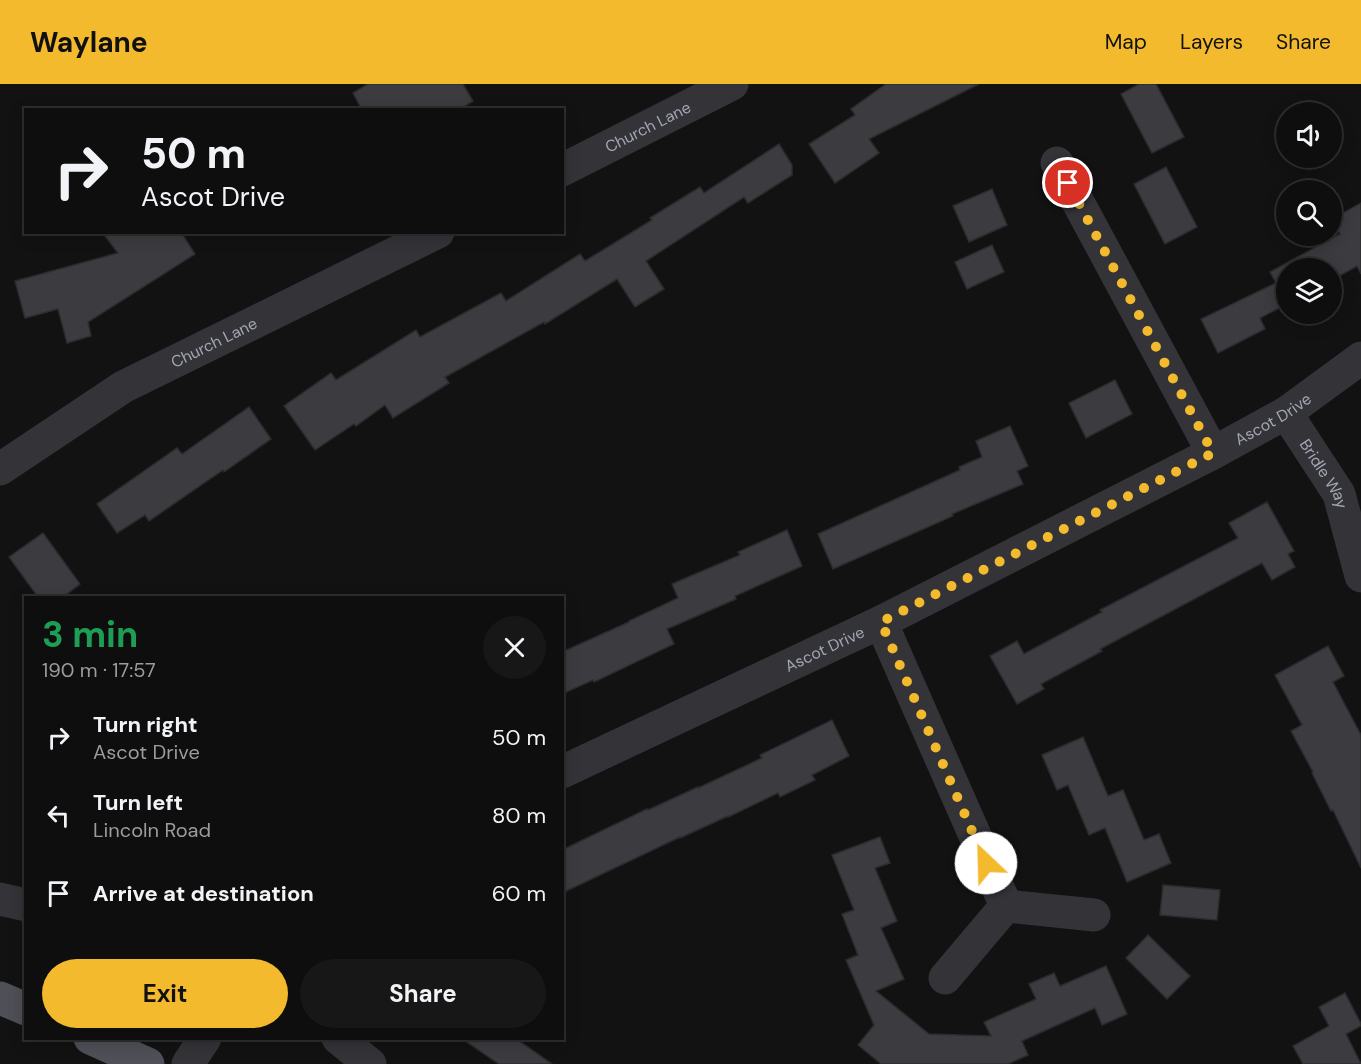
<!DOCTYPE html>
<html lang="en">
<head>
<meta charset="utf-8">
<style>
  :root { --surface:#0e0e0e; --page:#171717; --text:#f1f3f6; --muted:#9b9c9e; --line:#2e2e2e; --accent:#f2ba2c }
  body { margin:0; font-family:"DM Sans",sans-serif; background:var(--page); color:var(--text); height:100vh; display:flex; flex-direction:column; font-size:22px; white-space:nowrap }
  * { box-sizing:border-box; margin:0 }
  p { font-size:20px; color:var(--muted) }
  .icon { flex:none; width:33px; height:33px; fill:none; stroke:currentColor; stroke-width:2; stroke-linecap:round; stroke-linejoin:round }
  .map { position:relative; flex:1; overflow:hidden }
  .sheet { position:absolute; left:24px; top:512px; width:540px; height:444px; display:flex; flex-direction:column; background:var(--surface); border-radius:0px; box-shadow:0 3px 15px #0003,0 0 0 2px var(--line) }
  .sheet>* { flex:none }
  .banner { position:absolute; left:24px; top:24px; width:540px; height:126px; border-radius:0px; box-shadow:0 3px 15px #0003,0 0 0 2px var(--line); background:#0e0e0e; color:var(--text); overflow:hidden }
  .controls { position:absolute; left:1276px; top:18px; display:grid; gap:12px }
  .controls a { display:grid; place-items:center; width:66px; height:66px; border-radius:50%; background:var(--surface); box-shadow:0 3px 15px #0003,0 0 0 2px var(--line); font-size:30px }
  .pin { position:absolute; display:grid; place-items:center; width:51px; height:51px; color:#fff; margin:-26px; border:3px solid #fff; border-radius:50%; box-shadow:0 2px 6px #0007 }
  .me { position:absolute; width:66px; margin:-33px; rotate:336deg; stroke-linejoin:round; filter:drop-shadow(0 0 4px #0008) }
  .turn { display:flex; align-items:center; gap:21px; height:126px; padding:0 18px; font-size:27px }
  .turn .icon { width:78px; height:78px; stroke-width:2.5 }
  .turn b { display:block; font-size:42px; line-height:51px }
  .round { display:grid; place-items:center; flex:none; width:63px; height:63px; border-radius:32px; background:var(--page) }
  .summary { display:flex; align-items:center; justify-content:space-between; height:102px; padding:0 18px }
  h1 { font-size:36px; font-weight:700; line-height:45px; color:#1e9e55 }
  .button { display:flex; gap:12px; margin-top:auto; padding:12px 18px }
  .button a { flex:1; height:69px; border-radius:36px; background:var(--accent); color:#111; font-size:24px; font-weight:700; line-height:69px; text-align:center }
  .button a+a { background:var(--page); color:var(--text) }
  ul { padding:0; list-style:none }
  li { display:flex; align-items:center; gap:18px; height:78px; padding:0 18px }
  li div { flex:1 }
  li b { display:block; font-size:22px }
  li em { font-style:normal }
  header { display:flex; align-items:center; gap:36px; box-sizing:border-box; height:84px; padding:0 30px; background:var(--accent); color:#111 }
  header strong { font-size:28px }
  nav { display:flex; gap:33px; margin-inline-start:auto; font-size:21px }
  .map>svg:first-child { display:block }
  .building { fill:#3c3c40; stroke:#2c2c2f; stroke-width:1.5 }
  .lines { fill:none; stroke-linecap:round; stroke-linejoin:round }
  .minor { stroke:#333338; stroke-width:33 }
  .major { stroke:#4f5057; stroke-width:33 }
  .route { stroke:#f2ba2c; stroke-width:10; stroke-dasharray:0 18 }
  .labels { text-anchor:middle; stroke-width:4.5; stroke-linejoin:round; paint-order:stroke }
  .street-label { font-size:16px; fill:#a3a7b4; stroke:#0d0d0e }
</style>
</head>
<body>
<header>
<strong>Waylane</strong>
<nav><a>Map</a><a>Layers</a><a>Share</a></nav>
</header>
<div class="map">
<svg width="1361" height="980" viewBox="0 0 1361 980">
  <rect width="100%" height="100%" fill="#121213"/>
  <g class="building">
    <polygon points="368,0 463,0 473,17 459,26 362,26 353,9"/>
    <polygon points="886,0 979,0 869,55 879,69 835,99 809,60 855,31 851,25"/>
    <polygon points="1139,0 1156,0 1184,53 1152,69 1121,10"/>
    <polygon points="779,60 792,81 792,91 748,119 744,113 646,177 664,205 635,223 617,195 545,240 544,238 445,293 449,299 393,334 385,321 356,342 354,340 315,366 284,322 331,289 336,296 416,246 420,253 501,209 506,217 580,170 585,177 652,136 650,134 700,103 704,109"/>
    <polygon points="1166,83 1197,143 1165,160 1134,100"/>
    <polygon points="992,105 1007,141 969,158 953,122"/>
    <polygon points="1361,119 1361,190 1357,182 1332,196 1332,184 1287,184 1287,220 1260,234 1265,245 1218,269 1201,235 1276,199 1270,188 1340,150 1332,135"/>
    <polygon points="102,148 181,148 195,170 88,238 91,252 67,259 58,225 25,234 15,197 118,169"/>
    <polygon points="992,161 1004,188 967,205 955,178"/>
    <polygon points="1115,296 1132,330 1086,354 1069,319"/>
    <polygon points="249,323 271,355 224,388 223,386 149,437 145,431 117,449 97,420 177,364 182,370"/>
    <polygon points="1010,342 1028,382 1017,387 1023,400 952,430 953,432 833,485 818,450 960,386 959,383 982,373 976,357"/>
    <polygon points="1267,418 1294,467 1288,470 1295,483 1272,496 1262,479 1100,565 1102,567 1041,600 1044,605 1017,620 990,572 1017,557 1024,570 1102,528 1100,526 1238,454 1229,439"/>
    <polygon points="787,446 802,482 735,512 736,515 667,545 674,560 594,598 593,596 562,610 562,568 629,538 629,537 678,514 672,500 740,471 738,468"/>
    <polygon points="43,449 80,500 63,513 38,513 9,473"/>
    <polygon points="1328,562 1344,592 1333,598 1361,651 1361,784 1333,726 1331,727 1312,689 1313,688 1291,647 1302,641 1275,591"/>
    <polygon points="832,636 849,672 812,691 815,696 780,713 778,709 728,733 728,732 680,754 680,753 562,809 562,766 647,725 648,726 698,703 698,704 762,674 760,671"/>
    <polygon points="1083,653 1108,712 1123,706 1144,756 1159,750 1171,779 1127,798 1105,744 1089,751 1068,701 1057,706 1042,671"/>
    <polygon points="880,753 890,779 875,784 897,837 881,844 904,895 876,907 929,950 991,952 984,938 1036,915 1029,900 1054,889 1060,902 1106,882 1127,930 1102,941 1095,924 1022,957 1028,971 1008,980 881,980 858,961 874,941 846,876 858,871 842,830 854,826 832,771"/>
    <polygon points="1163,801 1220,806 1217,836 1160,831"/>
    <polygon points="1148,851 1190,892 1167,915 1126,874"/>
    <polygon points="1345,909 1361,940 1361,942 1346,950 1361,980 1303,980 1293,962 1329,942 1319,923"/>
    <polygon points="461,954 515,954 552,980 499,980"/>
  </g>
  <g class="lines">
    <g class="minor">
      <polyline points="1057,79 1213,369"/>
      <path id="s1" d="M562 86 732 0"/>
      <path id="s2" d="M1286 329 1339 410 1361 492"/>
      <path id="s3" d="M0 385 123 303 438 148"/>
      <polyline points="881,538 1006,822 945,894"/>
      <path id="s4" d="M562 688 881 538 1213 369 1286 329 1361 274"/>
      <polyline points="0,815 26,821"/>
      <polyline points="1006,822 1094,831"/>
      <polyline points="338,954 370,980"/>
      <polyline points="188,980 205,954"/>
    </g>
    <g class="major">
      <polyline points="0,914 26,925"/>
      <polyline points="90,954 148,980"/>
    </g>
  </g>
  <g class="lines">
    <polyline class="route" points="986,779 881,538 1213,369 1068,99"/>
  </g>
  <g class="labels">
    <g class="street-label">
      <text dy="6" stroke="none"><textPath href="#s1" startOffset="96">Church Lane</textPath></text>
      <text dy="6" stroke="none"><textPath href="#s3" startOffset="249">Church Lane</textPath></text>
      <text dy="6" stroke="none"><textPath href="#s4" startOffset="794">Ascot Drive</textPath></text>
      <text dy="6" stroke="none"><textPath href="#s2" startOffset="72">Bridle Way</textPath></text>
      <text dy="6" stroke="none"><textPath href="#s4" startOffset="290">Ascot Drive</textPath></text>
    </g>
  </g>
</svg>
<div class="controls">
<a><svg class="icon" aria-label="sound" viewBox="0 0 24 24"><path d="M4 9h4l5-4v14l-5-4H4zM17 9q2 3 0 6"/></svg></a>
<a><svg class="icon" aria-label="search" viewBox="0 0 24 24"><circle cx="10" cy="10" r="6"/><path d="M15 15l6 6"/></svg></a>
<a><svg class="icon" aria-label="layers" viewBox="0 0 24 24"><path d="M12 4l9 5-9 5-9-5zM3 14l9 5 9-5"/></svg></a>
</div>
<div class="pin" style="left:1068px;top:99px;background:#d93025"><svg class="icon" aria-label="arrive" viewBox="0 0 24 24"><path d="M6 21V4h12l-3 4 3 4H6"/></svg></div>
<svg class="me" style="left:986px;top:779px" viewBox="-20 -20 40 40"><circle r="19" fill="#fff"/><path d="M0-13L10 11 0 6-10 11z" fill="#f2ba2c"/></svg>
<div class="banner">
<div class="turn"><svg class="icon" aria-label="right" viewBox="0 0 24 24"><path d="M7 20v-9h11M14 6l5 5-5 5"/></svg><div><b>50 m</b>Ascot Drive</div></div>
</div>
<section class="sheet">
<div class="summary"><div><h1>3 min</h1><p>190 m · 17:57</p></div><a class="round"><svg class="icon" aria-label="close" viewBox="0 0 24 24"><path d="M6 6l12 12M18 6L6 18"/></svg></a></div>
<ul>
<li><svg class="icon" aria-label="right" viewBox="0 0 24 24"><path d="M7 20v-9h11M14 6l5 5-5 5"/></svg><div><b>Turn right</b><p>Ascot Drive</p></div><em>50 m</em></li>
<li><svg class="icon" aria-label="left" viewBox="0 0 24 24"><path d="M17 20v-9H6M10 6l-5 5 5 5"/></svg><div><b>Turn left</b><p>Lincoln Road</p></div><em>80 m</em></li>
<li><svg class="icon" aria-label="arrive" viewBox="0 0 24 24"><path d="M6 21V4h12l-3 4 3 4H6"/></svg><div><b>Arrive at destination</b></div><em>60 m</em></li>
</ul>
<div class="button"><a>Exit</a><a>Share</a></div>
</section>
</div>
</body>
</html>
